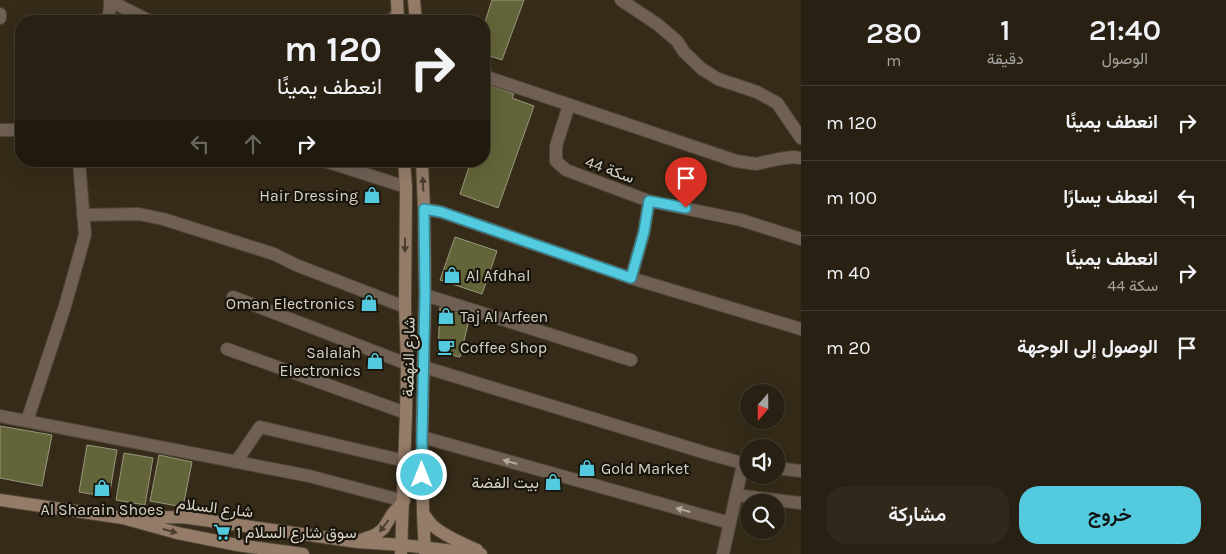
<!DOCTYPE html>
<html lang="ar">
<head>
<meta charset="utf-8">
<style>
  :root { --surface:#282012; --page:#30281b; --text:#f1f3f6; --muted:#a5a39f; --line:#443e32; --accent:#54cade }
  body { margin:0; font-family:Karla,Vazirmatn,sans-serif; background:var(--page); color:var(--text); direction:rtl; height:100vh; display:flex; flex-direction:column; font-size:19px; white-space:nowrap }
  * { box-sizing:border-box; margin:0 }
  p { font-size:16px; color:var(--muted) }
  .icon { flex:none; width:28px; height:28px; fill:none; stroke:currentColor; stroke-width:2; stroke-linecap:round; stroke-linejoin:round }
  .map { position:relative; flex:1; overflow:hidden; direction:ltr }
  .sheet { display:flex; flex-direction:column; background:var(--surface); width:425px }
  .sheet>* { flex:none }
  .guide { position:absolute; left:15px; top:15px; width:475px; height:152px; border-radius:20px; box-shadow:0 5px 20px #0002,0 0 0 1px var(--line); direction:rtl; background:#282012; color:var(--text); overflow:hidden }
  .needle { width:32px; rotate:200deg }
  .controls { position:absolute; left:740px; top:384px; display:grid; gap:10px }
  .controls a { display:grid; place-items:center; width:45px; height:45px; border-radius:50%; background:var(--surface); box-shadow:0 5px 20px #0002,0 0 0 1px var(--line); font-size:25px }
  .pin { position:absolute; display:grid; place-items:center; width:42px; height:42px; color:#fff; margin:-51px -21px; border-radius:50% 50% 50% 0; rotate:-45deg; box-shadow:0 0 5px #0007 }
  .pin .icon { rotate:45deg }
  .me { position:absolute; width:55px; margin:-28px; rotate:0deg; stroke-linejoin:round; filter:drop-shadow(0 0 4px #0008) }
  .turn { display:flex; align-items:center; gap:18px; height:105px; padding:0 25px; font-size:22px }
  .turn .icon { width:65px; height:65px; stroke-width:2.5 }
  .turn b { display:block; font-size:35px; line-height:42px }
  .lanes { display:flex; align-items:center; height:48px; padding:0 25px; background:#0003; justify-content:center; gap:25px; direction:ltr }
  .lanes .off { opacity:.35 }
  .eta { display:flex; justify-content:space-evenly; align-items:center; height:85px; text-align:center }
  .eta b { font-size:30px; font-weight:600; line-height:35px }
  .action { display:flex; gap:10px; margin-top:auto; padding:10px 25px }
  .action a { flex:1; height:58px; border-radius:20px; background:var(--accent); color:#111; font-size:20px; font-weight:600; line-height:58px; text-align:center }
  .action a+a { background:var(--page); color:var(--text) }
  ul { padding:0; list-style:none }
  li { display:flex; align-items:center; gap:15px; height:75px; padding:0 25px; border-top:1px solid var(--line) }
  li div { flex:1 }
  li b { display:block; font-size:19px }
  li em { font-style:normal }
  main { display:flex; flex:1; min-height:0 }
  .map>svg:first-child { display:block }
  .building { fill:#64643a; stroke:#96977e }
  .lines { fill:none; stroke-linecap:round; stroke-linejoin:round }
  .lane-casing { stroke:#4f4634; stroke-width:11 }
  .street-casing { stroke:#4f4634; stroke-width:14 }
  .secondary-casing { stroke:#4f4634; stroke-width:14 }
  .lane { stroke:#706054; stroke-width:9 }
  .street { stroke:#706054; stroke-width:12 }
  .secondary { stroke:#957c69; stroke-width:12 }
  .oneway { fill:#4b3e31 }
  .oneway2 { fill:#b4aa9e }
  .route-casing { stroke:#378390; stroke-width:12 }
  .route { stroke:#54cade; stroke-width:9 }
  .labels { text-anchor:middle; stroke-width:4.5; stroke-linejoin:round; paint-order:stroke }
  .street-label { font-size:16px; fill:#d8d2c6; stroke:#19150c }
  .poi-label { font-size:16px; fill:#d8d2c6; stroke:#19150c; text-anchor:start }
</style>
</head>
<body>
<main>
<section class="sheet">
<div class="eta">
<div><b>21:40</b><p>الوصول</p></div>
<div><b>1</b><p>دقيقة</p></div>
<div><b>280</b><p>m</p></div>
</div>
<ul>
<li><svg class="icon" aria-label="right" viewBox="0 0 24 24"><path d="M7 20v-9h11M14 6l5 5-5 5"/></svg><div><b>انعطف يمينًا</b></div><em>120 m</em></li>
<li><svg class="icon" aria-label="left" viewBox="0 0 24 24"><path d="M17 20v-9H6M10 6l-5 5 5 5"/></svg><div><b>انعطف يسارًا</b></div><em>100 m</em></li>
<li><svg class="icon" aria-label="right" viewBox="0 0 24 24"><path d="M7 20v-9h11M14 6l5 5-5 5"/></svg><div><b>انعطف يمينًا</b><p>سكة 44</p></div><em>40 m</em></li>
<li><svg class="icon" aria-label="arrive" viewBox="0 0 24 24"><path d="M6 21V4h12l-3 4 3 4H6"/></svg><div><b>الوصول إلى الوجهة</b></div><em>20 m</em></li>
</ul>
<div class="action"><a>خروج</a><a>مشاركة</a></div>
</section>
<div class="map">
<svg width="801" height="554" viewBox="0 0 801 554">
  <rect width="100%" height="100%" fill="#352b18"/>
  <g class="building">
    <polygon points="492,0 524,0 502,60 484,54 484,25"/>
    <polygon points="484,83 514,94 512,98 534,106 498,208 460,194 471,161 484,161"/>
    <polygon points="455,237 497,251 482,294 440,280"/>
    <polygon points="440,307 470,316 460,357 438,352"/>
    <polygon points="0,426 52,435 42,486 0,478"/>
    <polygon points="87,445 117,450 109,497 79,492"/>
    <polygon points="124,453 153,458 145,505 116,500"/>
    <polygon points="159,455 192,462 183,507 150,501"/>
  </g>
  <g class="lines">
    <g class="lane-casing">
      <polyline id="lane" points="389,21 398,10"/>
    </g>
    <g class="street-casing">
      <g id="street">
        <polyline points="621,0 657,24 677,41 684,52 702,69 718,79 757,92 777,103 801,138"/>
        <polyline points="110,1 150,21"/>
        <polyline points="0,14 0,18"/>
        <polyline points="108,21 111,0"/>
        <polyline points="484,76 736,161 756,164 779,159 793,157 801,158"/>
        <polyline points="569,105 556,146 556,161 566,170 649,201 741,220 801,239"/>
        <polyline points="0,130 21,130"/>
        <polyline points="325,161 406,187"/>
        <polyline points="424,209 441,212 631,278 801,329"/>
        <polyline points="83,215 139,214 163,219 274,254 296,265 405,307"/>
        <polyline points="631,278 644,232 649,201"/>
        <polyline points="425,295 631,360"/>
        <polyline points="233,297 407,364"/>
        <polyline points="227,349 406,413"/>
        <polyline points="424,367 706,453 749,465"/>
        <polyline points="0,416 309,476 404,501"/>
        <polyline points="27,421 65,306 85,235 79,161"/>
        <polyline points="422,437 730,523"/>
        <polyline points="236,462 260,427 405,461"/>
        <polyline points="776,468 801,471"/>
        <polyline points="736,495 801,503"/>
        <polyline points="723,554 743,464"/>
      </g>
    </g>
    <g class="secondary-casing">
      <g id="secondary">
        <polyline points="397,0 398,21"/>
        <polyline points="414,0 416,21"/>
        <polyline points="422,161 424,209 425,295 422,437 423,513 425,554"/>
        <polyline points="0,500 123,518 177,533 237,545 303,554"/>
        <path d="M423 513C426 517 429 522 433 526 446 537 462 543 477 550"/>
        <polyline points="123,518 182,517 358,542 402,545 481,554"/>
        <polyline points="361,540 375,535 383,529 393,513 404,501"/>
        <polyline points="401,554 406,413 407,364 405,307 406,187 404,161"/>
      </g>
    </g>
    <use href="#lane" class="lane"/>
    <use href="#street" class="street"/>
    <use href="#secondary" class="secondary"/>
  </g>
  <defs><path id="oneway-solid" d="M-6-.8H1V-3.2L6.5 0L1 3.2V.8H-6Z" transform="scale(1.25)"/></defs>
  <g class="oneway">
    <use href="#oneway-solid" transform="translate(423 184) rotate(-93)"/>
    <use href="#oneway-solid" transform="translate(405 245) rotate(90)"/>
    <use href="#oneway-solid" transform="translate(384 526) rotate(127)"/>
    <use href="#oneway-solid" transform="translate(170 531) rotate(15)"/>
  </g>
  <g class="oneway2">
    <use href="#oneway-solid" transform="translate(510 462) rotate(-164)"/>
    <use href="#oneway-solid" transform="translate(683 510) rotate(-164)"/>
  </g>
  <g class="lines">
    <g class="route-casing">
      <polyline id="route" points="422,475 422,437 425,295 424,209 441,212 631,278 644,232 649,201 686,208"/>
    </g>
    <use href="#route" class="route"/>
  </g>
  <defs>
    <g id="shop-bare" transform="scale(1.35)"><path d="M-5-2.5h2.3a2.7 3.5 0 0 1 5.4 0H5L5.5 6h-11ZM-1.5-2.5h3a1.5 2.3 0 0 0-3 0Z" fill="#54cade" stroke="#19150c" stroke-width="2.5" paint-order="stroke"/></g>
    <g id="cafe-bare" transform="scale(1.35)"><path d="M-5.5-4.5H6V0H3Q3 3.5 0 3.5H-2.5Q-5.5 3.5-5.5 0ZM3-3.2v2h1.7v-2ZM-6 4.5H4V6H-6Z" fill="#54cade" stroke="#19150c" stroke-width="2.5" paint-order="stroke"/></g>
    <g id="supermarket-bare" transform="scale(1.35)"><path d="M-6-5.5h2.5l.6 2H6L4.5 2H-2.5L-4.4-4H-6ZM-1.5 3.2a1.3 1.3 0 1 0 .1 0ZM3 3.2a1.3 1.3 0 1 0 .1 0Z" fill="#54cade" stroke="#19150c" stroke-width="2.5" paint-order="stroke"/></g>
  </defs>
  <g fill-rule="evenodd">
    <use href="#shop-bare" x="372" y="195"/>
    <use href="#shop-bare" x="452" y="275"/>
    <use href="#shop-bare" x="369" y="303"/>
    <use href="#shop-bare" x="446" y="316"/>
    <use href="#cafe-bare" x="446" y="347"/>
    <use href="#shop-bare" x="375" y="361"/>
    <use href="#shop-bare" x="587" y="468"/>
    <use href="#shop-bare" x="553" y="482"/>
    <use href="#shop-bare" x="102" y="488"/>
    <use href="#supermarket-bare" x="222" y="532"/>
  </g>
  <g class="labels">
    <g class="street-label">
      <text transform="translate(610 169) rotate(20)" y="6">سكة 44</text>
      <text transform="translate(408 357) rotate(-89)" y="6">شارع النهضة</text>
      <text transform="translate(215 507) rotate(7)" y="6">شارع السلام</text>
    </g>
    <g class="poi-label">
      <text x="358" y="201" text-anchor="end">Hair Dressing</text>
      <text x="466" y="281">Al Afdhal</text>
      <text x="355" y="309" text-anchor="end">Oman Electronics</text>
      <text x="460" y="322">Taj Al Arfeen</text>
      <text x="460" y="353">Coffee Shop</text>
      <text x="361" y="358" text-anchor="end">Salalah<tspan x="361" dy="18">Electronics</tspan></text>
      <text x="601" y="474">Gold Market</text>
      <text x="539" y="488" text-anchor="end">بيت الفضة</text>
      <text x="102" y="515" text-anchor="middle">Al Sharain Shoes</text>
      <text x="236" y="538">سوق شارع السلام 1</text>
    </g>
  </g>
</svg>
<div class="controls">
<a><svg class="needle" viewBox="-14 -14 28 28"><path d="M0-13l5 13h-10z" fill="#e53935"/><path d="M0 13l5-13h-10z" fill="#a5a39f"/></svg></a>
<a><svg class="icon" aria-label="sound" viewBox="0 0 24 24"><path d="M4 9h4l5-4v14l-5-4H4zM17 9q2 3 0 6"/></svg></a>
<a><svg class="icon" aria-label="search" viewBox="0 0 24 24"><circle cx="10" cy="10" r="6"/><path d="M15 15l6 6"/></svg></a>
</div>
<div class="pin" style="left:686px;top:208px;background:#d93025"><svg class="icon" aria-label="arrive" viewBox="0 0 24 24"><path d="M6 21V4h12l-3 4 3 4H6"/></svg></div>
<svg class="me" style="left:422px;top:475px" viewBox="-20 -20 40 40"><circle r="17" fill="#54cade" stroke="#fff" stroke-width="3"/><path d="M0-11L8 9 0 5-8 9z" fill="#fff"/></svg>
<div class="guide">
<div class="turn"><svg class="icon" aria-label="right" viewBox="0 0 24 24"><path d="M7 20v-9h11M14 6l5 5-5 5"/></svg><div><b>120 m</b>انعطف يمينًا</div></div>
<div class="lanes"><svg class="icon off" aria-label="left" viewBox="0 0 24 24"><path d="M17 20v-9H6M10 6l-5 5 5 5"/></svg><svg class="icon off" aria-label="ahead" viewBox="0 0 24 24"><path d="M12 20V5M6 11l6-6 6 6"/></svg><svg class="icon" aria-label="right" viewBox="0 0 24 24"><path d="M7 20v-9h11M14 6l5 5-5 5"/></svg></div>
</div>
</div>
</main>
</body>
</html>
